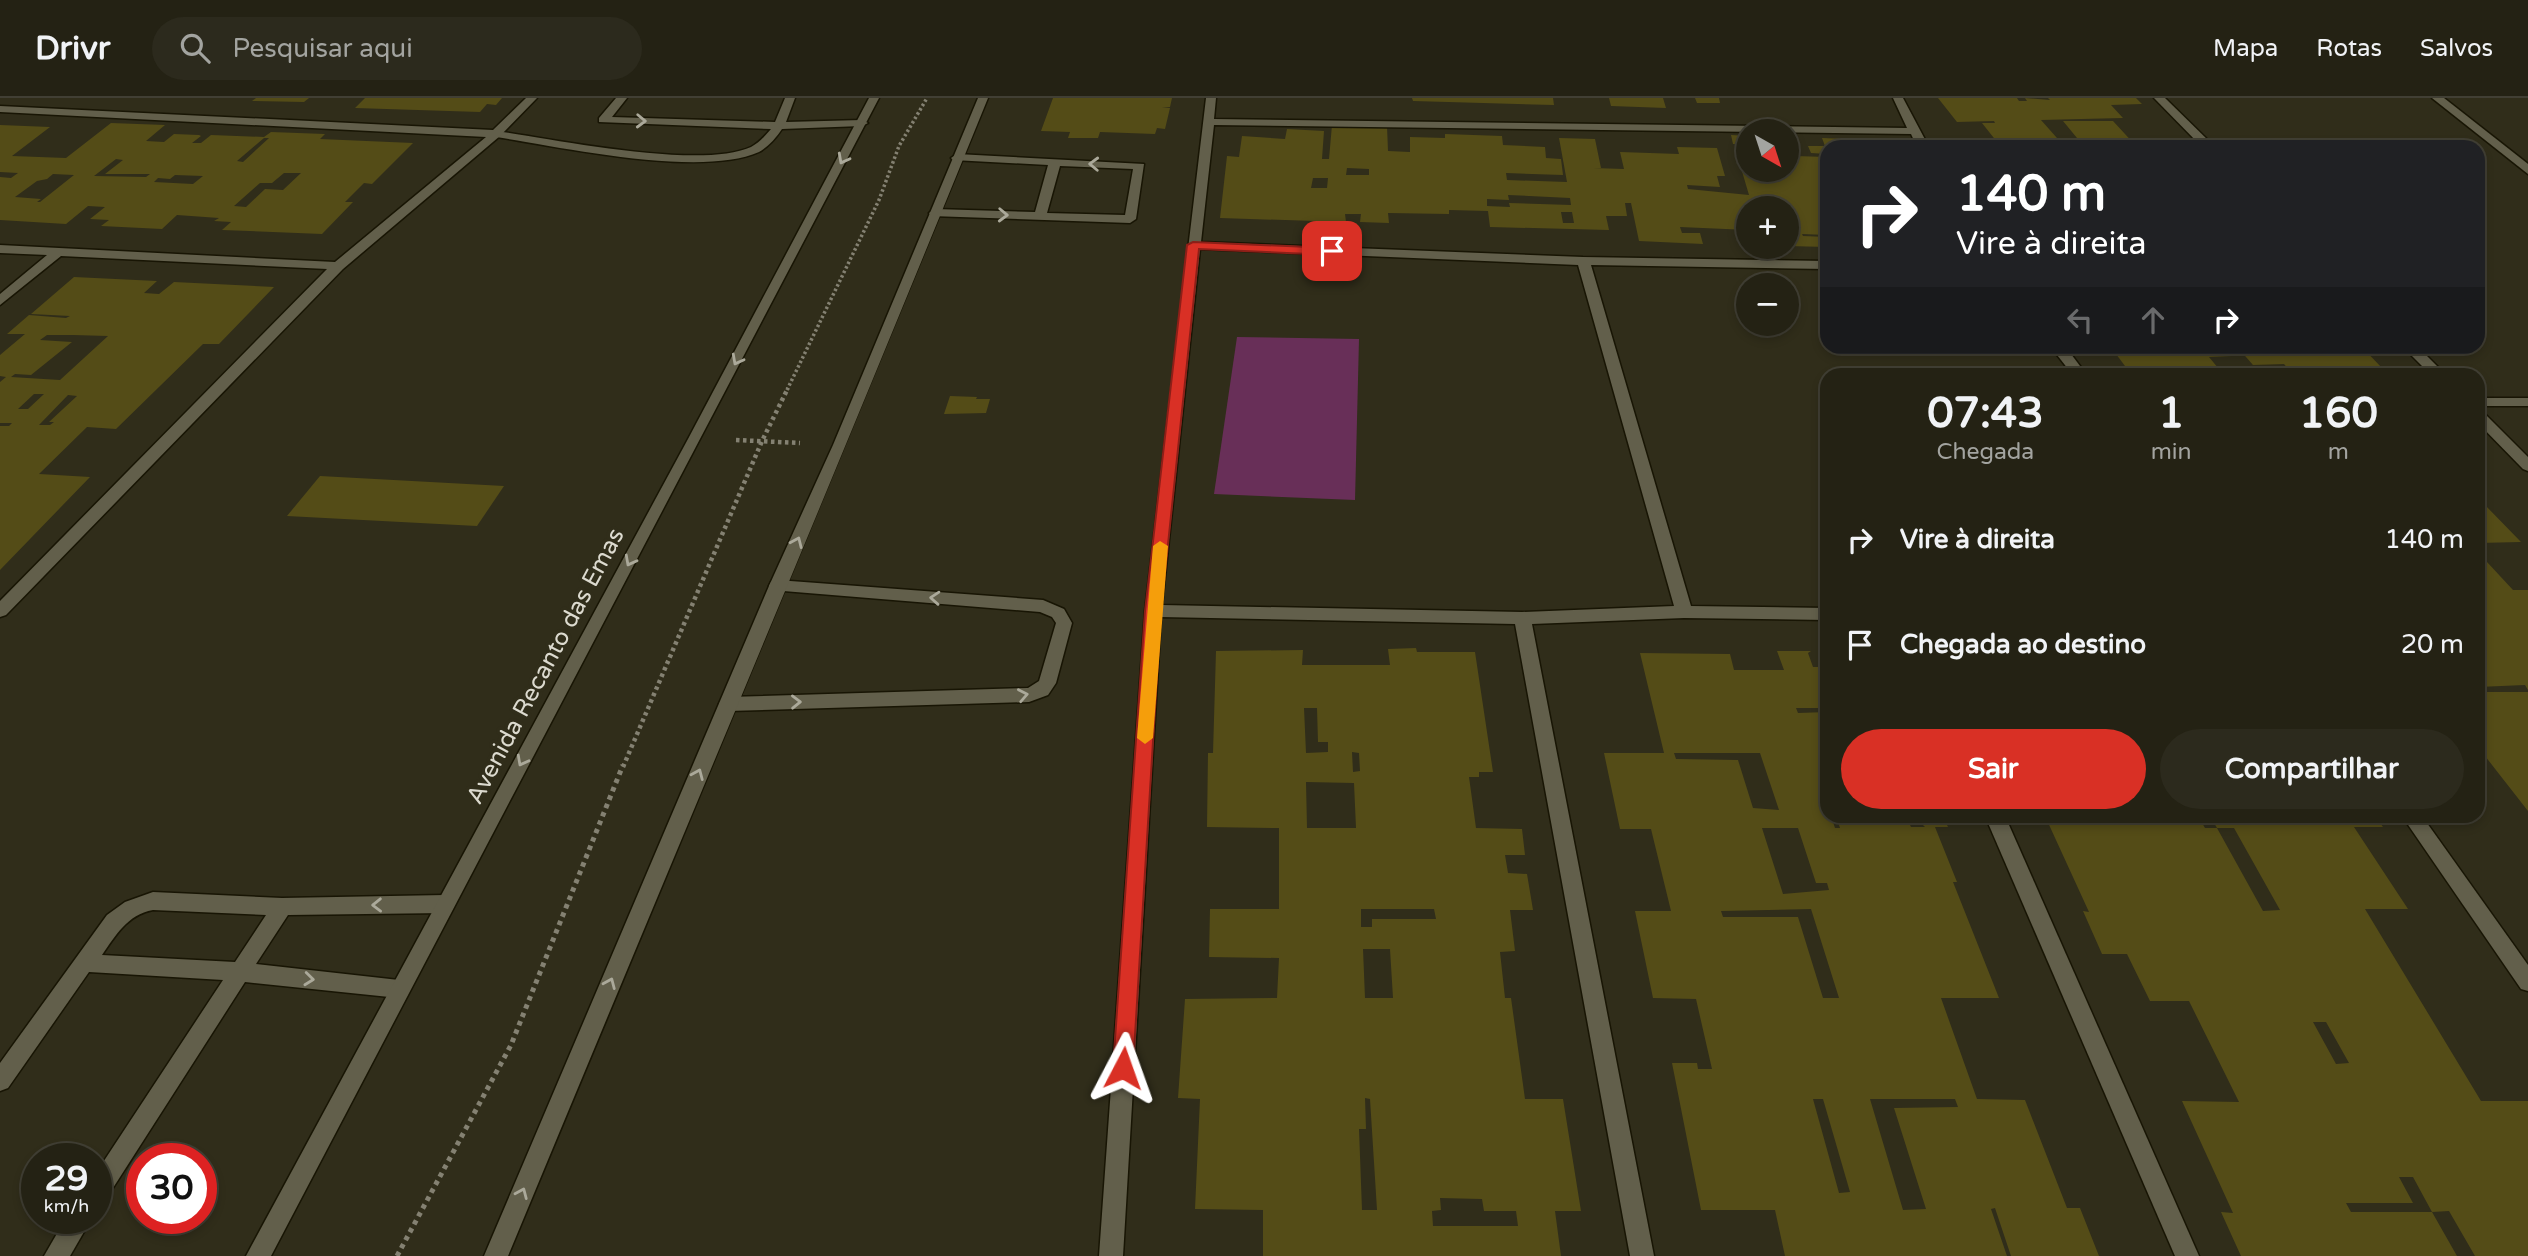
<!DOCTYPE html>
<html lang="pt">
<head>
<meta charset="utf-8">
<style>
  :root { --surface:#242214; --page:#2c2a1d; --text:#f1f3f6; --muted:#a3a4a0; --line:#413f34; --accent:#d93025 }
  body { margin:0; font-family:"Varela Round",sans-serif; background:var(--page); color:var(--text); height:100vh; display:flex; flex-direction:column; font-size:26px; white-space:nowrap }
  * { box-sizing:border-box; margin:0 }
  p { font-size:23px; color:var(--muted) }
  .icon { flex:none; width:38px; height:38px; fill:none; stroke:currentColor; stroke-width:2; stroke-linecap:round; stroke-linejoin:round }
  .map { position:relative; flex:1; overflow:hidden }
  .panel { position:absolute; left:1820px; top:270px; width:665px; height:455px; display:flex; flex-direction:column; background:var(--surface); border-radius:21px; box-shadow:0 4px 10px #0003,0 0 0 2px var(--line) }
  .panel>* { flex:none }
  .top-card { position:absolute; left:1820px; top:42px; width:665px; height:214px; border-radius:21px; box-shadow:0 4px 10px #0003,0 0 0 2px var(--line); background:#202124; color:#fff; overflow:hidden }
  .needle { width:46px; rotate:141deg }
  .controls { position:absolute; left:1736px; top:21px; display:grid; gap:14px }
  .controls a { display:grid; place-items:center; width:63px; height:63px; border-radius:50%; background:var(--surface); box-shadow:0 4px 10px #0003,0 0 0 2px var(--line); font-size:35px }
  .speed { position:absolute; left:21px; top:1045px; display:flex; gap:14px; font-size:35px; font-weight:700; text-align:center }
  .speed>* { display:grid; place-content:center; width:91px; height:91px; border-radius:50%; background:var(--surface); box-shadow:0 4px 10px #0003,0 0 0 2px var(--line); line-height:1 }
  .speed small { font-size:18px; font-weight:400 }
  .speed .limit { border:10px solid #d22; background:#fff; color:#111 }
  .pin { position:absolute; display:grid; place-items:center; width:60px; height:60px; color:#fff; margin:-30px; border-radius:14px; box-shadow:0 4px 10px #0006 }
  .me { position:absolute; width:77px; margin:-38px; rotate:4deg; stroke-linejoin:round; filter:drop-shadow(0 0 5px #0008) }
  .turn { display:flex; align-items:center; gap:24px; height:147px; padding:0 21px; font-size:32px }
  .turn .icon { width:91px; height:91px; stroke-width:2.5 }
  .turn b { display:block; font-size:49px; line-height:60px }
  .lanes { display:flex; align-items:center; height:66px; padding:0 21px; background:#0003; justify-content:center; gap:35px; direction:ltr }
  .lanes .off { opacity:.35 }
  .eta { display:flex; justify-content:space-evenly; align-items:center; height:119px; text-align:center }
  .eta b { font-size:42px; font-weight:700; line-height:49px }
  .action { display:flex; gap:14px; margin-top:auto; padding:14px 21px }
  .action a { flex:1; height:80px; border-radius:42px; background:var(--accent); color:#fff; font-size:28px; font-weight:700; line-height:80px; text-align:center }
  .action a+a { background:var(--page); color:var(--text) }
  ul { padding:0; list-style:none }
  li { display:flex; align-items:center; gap:21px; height:105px; padding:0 21px }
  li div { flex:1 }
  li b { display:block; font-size:26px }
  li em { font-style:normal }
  header { display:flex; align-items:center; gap:42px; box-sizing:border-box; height:98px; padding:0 35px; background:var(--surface); border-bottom:2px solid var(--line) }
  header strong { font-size:33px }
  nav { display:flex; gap:38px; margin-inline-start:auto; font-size:24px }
  .search { width:490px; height:63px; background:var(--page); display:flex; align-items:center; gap:18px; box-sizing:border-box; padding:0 24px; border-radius:38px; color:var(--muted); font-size:26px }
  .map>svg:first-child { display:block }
  .green { fill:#682f58 }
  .building { fill:#544c17; fill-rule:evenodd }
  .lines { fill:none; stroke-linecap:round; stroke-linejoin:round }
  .lane-casing { stroke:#181504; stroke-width:3 }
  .street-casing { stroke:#181504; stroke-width:3 }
  .secondary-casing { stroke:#181504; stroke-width:3 }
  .path-far2 { stroke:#848172; stroke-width:3.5; stroke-dasharray:2.5 2.5; stroke-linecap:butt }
  .path-far1 { stroke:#848172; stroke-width:4.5; stroke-dasharray:3.5 3.5; stroke-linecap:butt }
  .path { stroke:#848172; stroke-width:5; stroke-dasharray:4.5 4.5; stroke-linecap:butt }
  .lane { fill:#625f4b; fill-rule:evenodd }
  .street { fill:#625f4b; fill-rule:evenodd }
  .secondary { fill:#625f4b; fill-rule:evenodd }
  .oneway { stroke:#aba99a }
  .route { fill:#d93025; stroke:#8d1f18; stroke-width:2 }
  .slow { fill:#f59e0b }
  .labels { text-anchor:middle; stroke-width:7; stroke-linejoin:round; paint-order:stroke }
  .street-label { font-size:24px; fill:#dcdacf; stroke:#302d1a }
</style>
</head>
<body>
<header>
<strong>Drivr</strong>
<div class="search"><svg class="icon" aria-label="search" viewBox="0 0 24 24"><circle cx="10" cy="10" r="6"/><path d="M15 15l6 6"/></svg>Pesquisar aqui</div>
<nav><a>Mapa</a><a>Rotas</a><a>Salvos</a></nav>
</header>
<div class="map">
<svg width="2528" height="1158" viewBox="0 0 2528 1158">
  <rect width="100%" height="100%" fill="#302d1a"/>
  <polygon class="green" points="1237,239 1359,241 1355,402 1214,396"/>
  <g class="building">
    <polygon points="256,0 309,0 304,4 252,3"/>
    <polygon points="365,0 502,0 496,7 487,6 480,14 355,10"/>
    <polygon points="1053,0 1172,0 1170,9 1162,10 1170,10 1165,31 1157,30 1155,36 1100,34 1098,40 1068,40 1070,34 1041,33"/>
    <polygon points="1412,0 1553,0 1554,7 1413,3"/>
    <polygon points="1609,0 1663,0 1666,10 1611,8"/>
    <polygon points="1695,0 1719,0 1720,5 1697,5"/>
    <polygon points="1938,0 2017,0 2019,3 2027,3 2025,0 2050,2 2048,0 2136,0 2142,6 2111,7 2123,20 2041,22 2057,40 2077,40 2063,23 2113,23 2137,49 2001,49 1982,25 1995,25 1994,23 1957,24"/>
    <path d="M111 25 165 27 146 43 164 44 174 36 199 37 201 38 192 45H201L211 37 264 39 271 34 325 36 320 41 413 45 372 86 364 85 345 104H353L322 136 222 132 231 124 214 123 219 120 177 117 162 131 101 128 109 122 90 121 105 109 88 108 66 126 0 122V79L11 80 18 75 0 74V27L50 29 12 58 66 60ZM264 40H269L243 64 237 63ZM116 61 123 62 105 76H150L146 79 94 78ZM284 75H301L283 92 265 91 246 109 234 108 260 85H272ZM53 76 74 77 40 104H37L41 101 15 99 37 83 47 81ZM175 77 203 78 193 86 154 84 158 80 170 81Z"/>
    <path d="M1332 27 1387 28 1388 53 1410 54V39L1445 40V36L1502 38 1503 47 1545 49 1546 60 1561 61 1563 77 1506 75 1507 82 1567 84 1559 40 1595 41 1601 70H1593L1624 71 1620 54 1679 56 1677 49 1717 50 1725 78H1717L1720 89 1687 87 1688 91 1749 97 1741 70 1787 72V37L1795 58 1827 59V137L1802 136 1803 138 1827 139V149L1787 148V110H1748V132L1680 129 1682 135H1700L1703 146 1639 143 1631 105H1625L1627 118H1606L1609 132 1490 129 1488 113 1449 112V116L1388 115 1389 125 1360 124 1361 116H1345L1346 124 1220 120 1227 58 1239 59 1242 38 1285 41 1287 31 1324 33 1322 61H1329ZM1347 70 1369 71V77H1346ZM1313 80H1328L1327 90H1311ZM1508 97 1570 100 1571 107 1509 105 1510 109 1487 108V101L1509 102ZM1561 114H1572L1574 125H1563Z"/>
    <polygon points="1731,37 1748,38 1748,46 1733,46"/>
    <polygon points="1822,40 1876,42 1880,49 1827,49 1827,56 1811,55 1808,48 1825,48"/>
    <path d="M74 179 157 183 144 195 159 196 174 184 274 189 219 246H203L116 331 87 329 39 376 90 379 0 472V328H9L12 325H0V284L6 279 0 278V257L25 236H7L29 217 66 220 70 218 31 216ZM47 237H73L108 238 60 282 11 279 15 276 31 277 72 244 40 242ZM34 296H44L28 311H18ZM68 297 77 298 49 324H54L50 327H39Z"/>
    <polygon points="2110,248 2223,248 2232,258 2209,259 2223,276 2131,276"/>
    <polygon points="2251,248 2361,248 2382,270 2289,272 2284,266 2253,267 2239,251 2253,250"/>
    <polygon points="950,298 977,299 976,301 990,301 986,315 944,316"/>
    <polygon points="320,378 504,388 477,428 287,418"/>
    <polygon points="2478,398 2485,407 2521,444 2478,445"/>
    <polygon points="2478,464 2487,464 2513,492 2528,492 2528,592 2525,587 2478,589"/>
    <path d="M1416 550 1417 554H1475L1493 674H1479V679H1469L1476 730 1522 731 1525 757H1505L1508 775 1527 776 1533 812H1510L1515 853 1500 854 1505 900H1511L1525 1001H1563L1581 1113H1555L1561 1158H1263V1112L1195 1111 1200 1001 1178 1000 1185 901 1277 900 1279 860 1209 859 1210 811H1279V730L1207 729 1208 655H1213L1216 553 1303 552 1302 567H1390L1388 551ZM1304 610H1317L1318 644H1328V654L1306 655ZM1352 654 1359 655 1360 673 1353 674ZM1306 684 1354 685 1356 730H1307ZM1361 811H1434L1436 821H1372V829H1361ZM1363 851H1390L1393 900H1365ZM1365 1000 1370 1001 1377 1112H1362L1359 1031H1366ZM1440 1100 1482 1101 1484 1113H1516L1518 1128H1433L1432 1113 1441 1112Z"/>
    <path d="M1777 553H1811L1808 555 1813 569H1827V610H1796L1798 615 1827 614V699H1824L1827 718H1831L1835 730H1840L1836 718H1906L1911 729H1925L1914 718H1943L1948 729H1935L1957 784H1953L1999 900H1941L1977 1001 2025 1002 2067 1110H2080L2099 1158H2011L1995 1110 1991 1111 2007 1158H1785L1775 1112H1701L1672 965H1697L1698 971H1712L1696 901 1653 900 1635 813H1671L1651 731H1620L1604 655H1664L1640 555 1730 556 1734 572H1784ZM1674 655H1760L1779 712 1753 710 1738 662 1676 661ZM1762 730H1798L1816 785H1827L1829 792 1783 796ZM1811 811 1839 900H1823L1798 819H1723L1721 813ZM1813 1001H1823L1850 1094 1839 1095ZM1870 1001H1955L1958 1009 1894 1010 1926 1111 1903 1112Z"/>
    <polygon points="2478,594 2528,594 2528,713 2485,658 2478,658"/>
    <path d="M2045 718H2198L2205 730H2217L2263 813 2280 812 2234 730H2217L2210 718H2375L2383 729H2354L2408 811H2365L2481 1003H2528V1158H2475L2449 1113 2432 1114 2457 1158H2241L2221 1114 2233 1115 2182 1003 2239 1004 2189 903H2150L2127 856H2102L2083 813 2089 814ZM2313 924H2326L2349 965 2336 966ZM2399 1079H2413L2432 1114H2351L2346 1105H2413Z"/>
  </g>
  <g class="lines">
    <g class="lane-casing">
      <g id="lane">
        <path d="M616 0H627L612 19 775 24 785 0H795L786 24 862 22 868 25 862 28 782 31C776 40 768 49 759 54 701 80 560 49 496 39L490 36 496 33C554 41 700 72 751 49 759 45 765 38 771 31L599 24V20Z"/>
        <path d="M957 56 1144 66 1136 121 1130 125 931 118 929 115 935 111 1035 114 1048 67 953 62 951 60ZM1060 68 1133 71 1125 117 1047 115Z"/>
        <polygon points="777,482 1043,502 1064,511 1072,525 1056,585 1048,597 1029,604 728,613 722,611 719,606 722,601 728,599 1028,590 1039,583 1056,525 1052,519 1040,514 771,492 769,488 771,484"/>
        <path d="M153 794 282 800 445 797 452 800 455 806 452 812 445 815 288 817 256 866 399 882 406 884 410 891 406 898 399 900 245 884 104 1104 96 1107V1075L223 882 89 874 8 990 0 993V965L107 817 125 804ZM153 812 266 817 235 864 102 857C116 837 127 817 153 812Z"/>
        <polygon points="66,1120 92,1120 70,1158 44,1158"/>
      </g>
    </g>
    <g class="street-casing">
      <g id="street">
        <polygon points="526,0 537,0 500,38 343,171 6,517 0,519 0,503 327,171 61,158 0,207 0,196 47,157 0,155 0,147 335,164 486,39 0,14 0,8 493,32"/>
        <path d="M1206 0H1216L1214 21 1907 30 1893 0H1903L1929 49H1917L1911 36 1214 27 1201 144 1583 159 1827 163V171L1591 167 1691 508 1827 510V522L1684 520 1532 526 1654 1158H1630L1515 526 1161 519 1123 1158H1099L1145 513ZM1200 151 1578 167 1674 508 1522 514 1162 507Z"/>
        <polygon points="2432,0 2444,0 2528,66 2528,76"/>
        <polygon points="2050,248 2065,248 2086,276 2072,276"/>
        <rect x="2478" y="300" width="50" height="8"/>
        <polygon points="1985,718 2005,718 2199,1158 2175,1158"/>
        <polygon points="2402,718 2422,718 2528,867 2528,893 2521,891"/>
      </g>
    </g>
    <g class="secondary-casing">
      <g id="secondary">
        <polygon points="869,0 879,0 271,1158 246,1158 688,341"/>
        <path d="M978 0H988C831 387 668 772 508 1158H484L769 488 833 347Z"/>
        <polygon points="2154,0 2165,0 2215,49 2202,49"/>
        <polygon points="2402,248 2417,248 2445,276 2430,276"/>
        <polygon points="2478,313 2483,314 2528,359 2528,373 2523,371 2478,325"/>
      </g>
    </g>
    <polyline class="path-far2" points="787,292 879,102 899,48 927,0"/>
    <g class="path-far1">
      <polyline points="736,342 800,345"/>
      <polyline points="623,669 762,343 788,290"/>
    </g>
    <polyline class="path" points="397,1158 511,947 623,667"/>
    <use href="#lane" class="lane"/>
    <use href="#street" class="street"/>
    <use href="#secondary" class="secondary"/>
  </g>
  <defs><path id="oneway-chevron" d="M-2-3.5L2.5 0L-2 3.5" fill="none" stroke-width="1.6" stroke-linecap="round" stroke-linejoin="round" transform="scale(1.75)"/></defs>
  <g class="oneway">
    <use href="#oneway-chevron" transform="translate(641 23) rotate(2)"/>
    <use href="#oneway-chevron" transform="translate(843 61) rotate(118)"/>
    <use href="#oneway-chevron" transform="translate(1094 66) rotate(-178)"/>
    <use href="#oneway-chevron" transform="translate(1003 117) rotate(2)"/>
    <use href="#oneway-chevron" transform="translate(737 262) rotate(118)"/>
    <use href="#oneway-chevron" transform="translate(797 444) rotate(-66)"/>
    <use href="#oneway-chevron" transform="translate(630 463) rotate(118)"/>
    <use href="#oneway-chevron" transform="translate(935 500) rotate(-176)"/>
    <use href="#oneway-chevron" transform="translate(1023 597) rotate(-11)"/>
    <use href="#oneway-chevron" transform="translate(796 604) rotate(-1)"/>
    <use href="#oneway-chevron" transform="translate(522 663) rotate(118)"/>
    <use href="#oneway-chevron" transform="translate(698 676) rotate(-67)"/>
    <use href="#oneway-chevron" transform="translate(377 807) rotate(179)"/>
    <use href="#oneway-chevron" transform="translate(309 881) rotate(6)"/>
    <use href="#oneway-chevron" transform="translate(610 885) rotate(-67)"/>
    <use href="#oneway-chevron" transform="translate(522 1095) rotate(-67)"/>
  </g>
  <polygon class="route" points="1193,144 1332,150 1338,153 1332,157 1199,151 1161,513 1133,970 1130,976 1123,979 1116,976 1113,970 1145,513 1187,147"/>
  <polygon class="slow" points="1160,443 1168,448 1153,640 1145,646 1137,640 1153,448"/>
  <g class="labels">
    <g class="street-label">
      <text transform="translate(545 568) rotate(-62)" y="8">Avenida Recanto das Emas</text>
    </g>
  </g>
</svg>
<div class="controls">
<a><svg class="needle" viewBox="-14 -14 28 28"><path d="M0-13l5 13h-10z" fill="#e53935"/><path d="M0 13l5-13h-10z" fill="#a3a4a0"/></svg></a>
<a>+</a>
<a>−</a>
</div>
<div class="speed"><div>29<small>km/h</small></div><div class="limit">30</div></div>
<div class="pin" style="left:1332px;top:153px;background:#d93025"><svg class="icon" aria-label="arrive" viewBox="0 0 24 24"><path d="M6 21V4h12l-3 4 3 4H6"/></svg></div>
<svg class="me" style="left:1123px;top:970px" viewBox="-20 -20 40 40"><path d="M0-17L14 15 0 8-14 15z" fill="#d93025" stroke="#fff" stroke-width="4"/></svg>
<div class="top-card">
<div class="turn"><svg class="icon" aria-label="right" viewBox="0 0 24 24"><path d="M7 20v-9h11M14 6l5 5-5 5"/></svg><div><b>140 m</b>Vire à direita</div></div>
<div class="lanes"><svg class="icon off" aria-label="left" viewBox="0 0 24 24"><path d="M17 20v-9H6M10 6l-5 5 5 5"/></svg><svg class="icon off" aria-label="ahead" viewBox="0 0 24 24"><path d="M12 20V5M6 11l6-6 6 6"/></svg><svg class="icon" aria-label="right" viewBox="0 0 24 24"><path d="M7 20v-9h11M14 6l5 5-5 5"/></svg></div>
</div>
<section class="panel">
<div class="eta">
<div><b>07:43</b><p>Chegada</p></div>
<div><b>1</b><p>min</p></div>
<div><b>160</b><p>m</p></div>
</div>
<ul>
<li><svg class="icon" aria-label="right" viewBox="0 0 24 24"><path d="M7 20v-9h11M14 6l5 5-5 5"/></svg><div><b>Vire à direita</b></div><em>140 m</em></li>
<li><svg class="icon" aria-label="arrive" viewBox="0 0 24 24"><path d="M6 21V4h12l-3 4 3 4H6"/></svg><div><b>Chegada ao destino</b></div><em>20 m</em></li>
</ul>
<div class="action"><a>Sair</a><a>Compartilhar</a></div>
</section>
</div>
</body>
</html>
